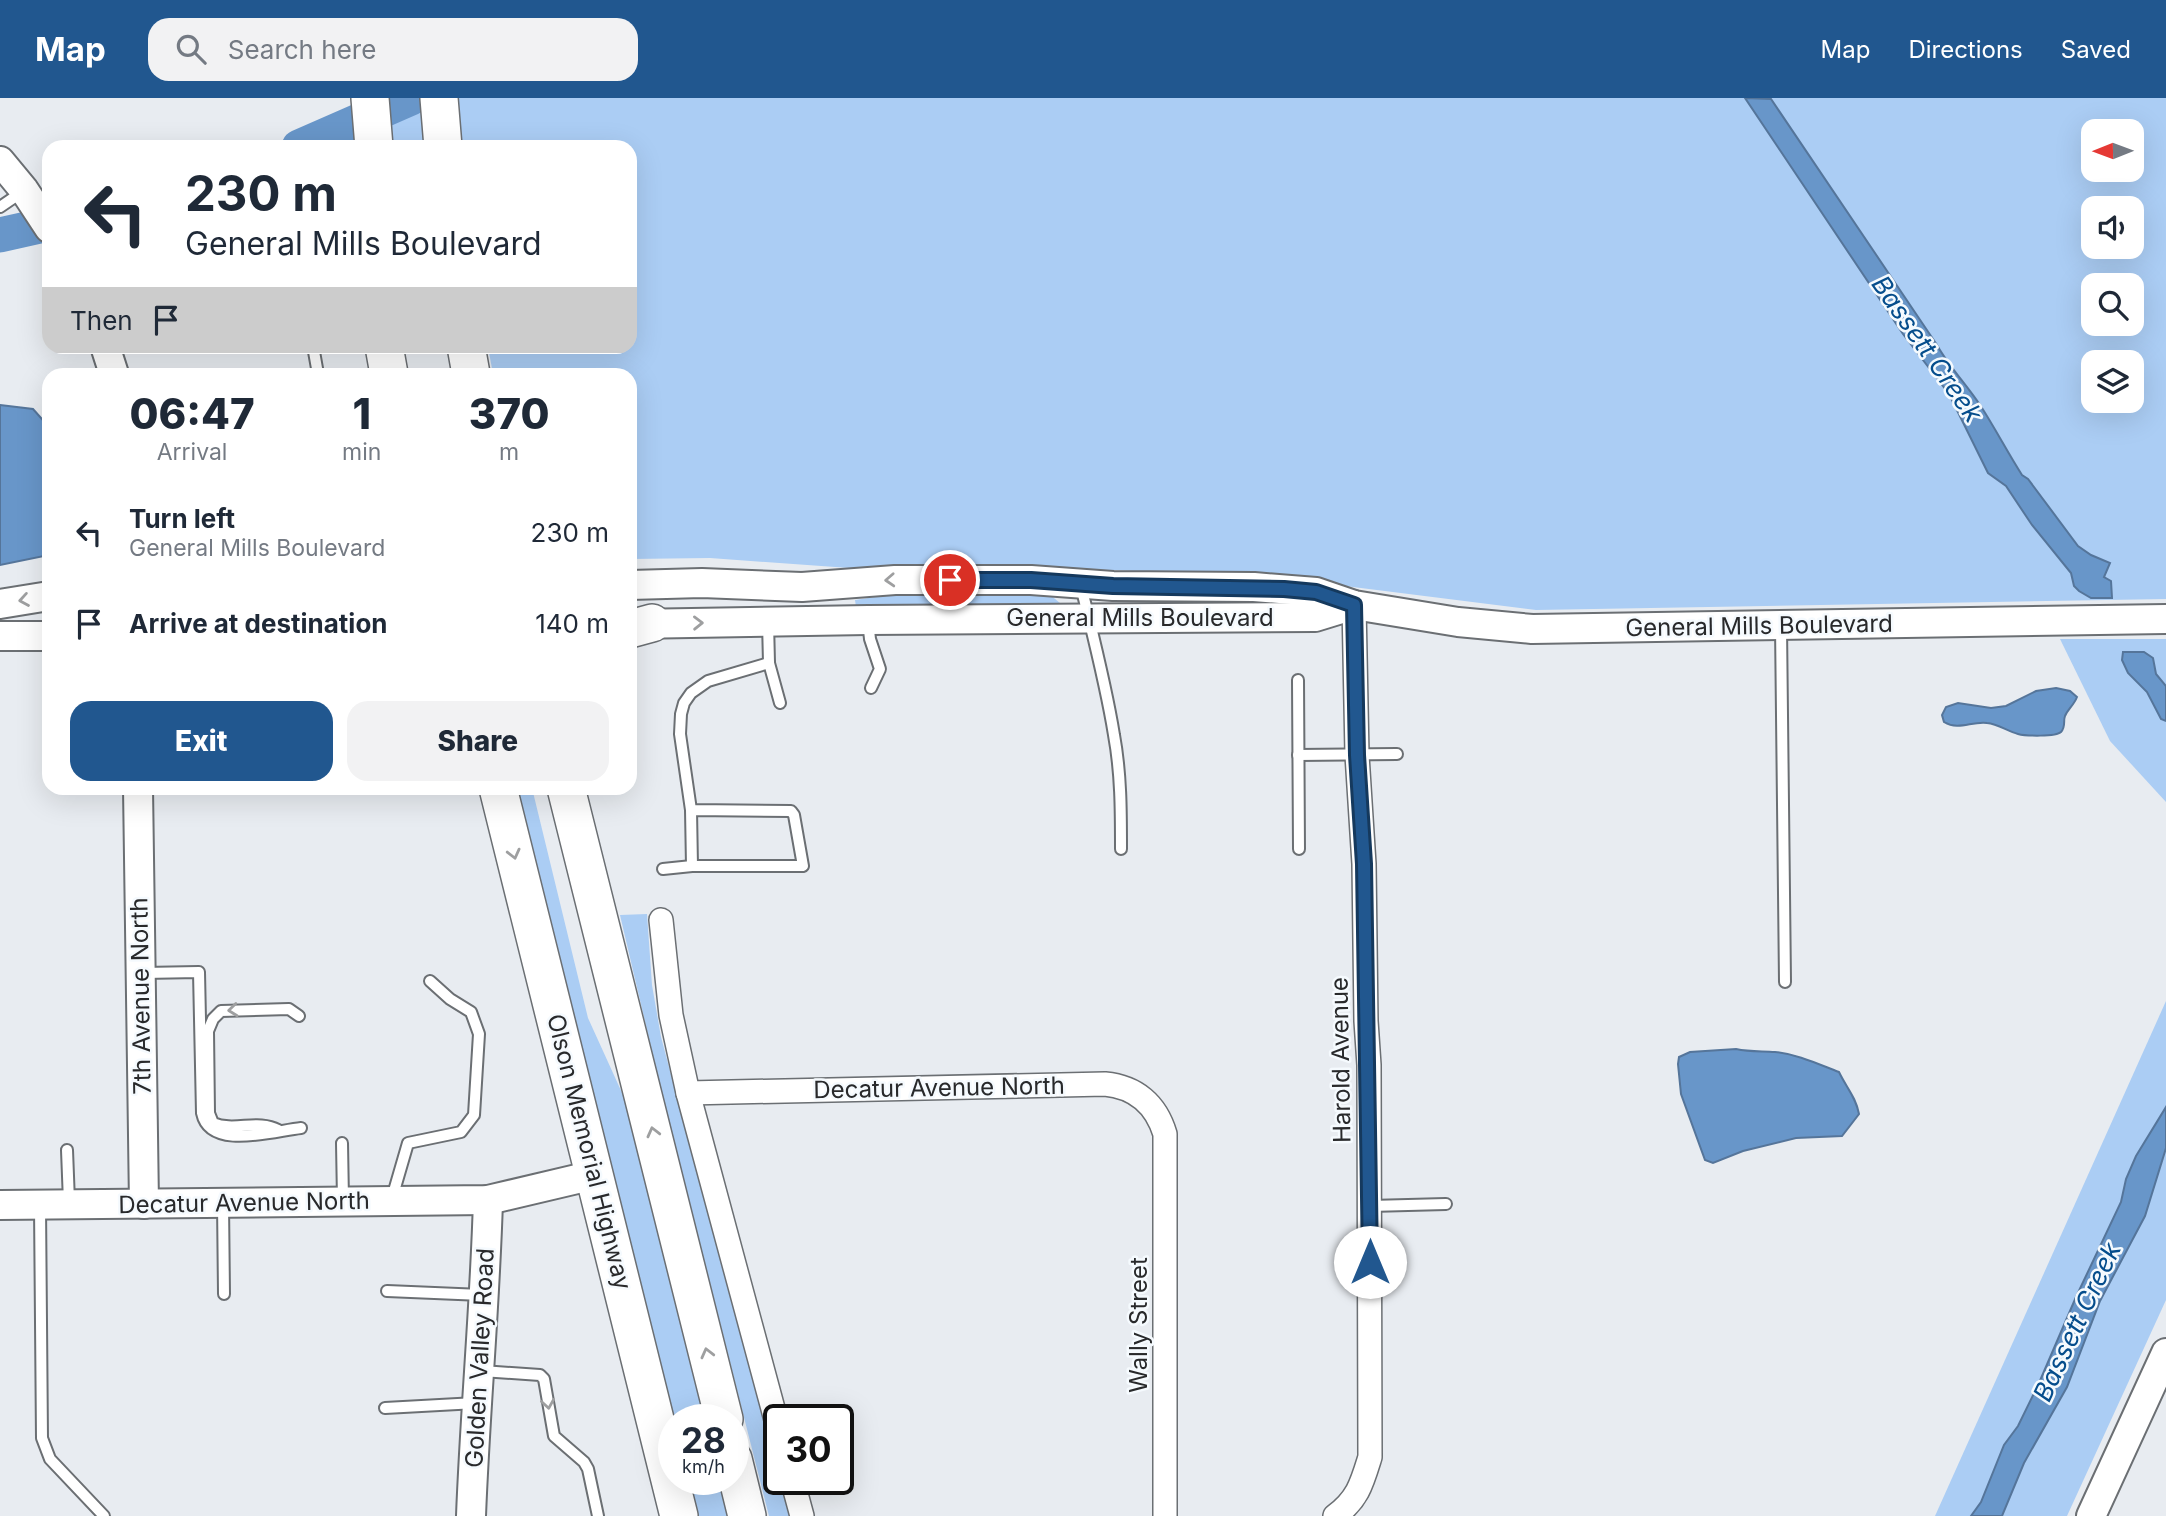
<!DOCTYPE html>
<html lang="en">
<head>
<meta charset="utf-8">
<style>
  :root { --surface:#fff; --page:#f2f2f3; --text:#1f2937; --muted:#747a83; --accent:#21578f }
  body { margin:0; font-family:Inter,sans-serif; background:var(--page); color:var(--text); height:100vh; display:flex; flex-direction:column; font-size:26px; white-space:nowrap }
  * { box-sizing:border-box; margin:0 }
  p { font-size:23px; color:var(--muted) }
  .icon { flex:none; width:38px; height:38px; fill:none; stroke:currentColor; stroke-width:2; stroke-linecap:round; stroke-linejoin:round }
  .map { position:relative; flex:1; overflow:hidden }
  .panel { position:absolute; left:42px; top:270px; width:595px; height:427px; display:flex; flex-direction:column; background:var(--surface); border-radius:21px; box-shadow:0 7px 28px #0002 }
  .panel>* { flex:none }
  .guide { position:absolute; left:42px; top:42px; width:595px; height:214px; border-radius:21px; box-shadow:0 7px 28px #0002; background:#fff; color:var(--text); overflow:hidden }
  .needle { width:46px; rotate:269deg }
  .controls { position:absolute; left:2081px; top:21px; display:grid; gap:14px }
  .controls a { display:grid; place-items:center; width:63px; height:63px; border-radius:14px; background:var(--surface); box-shadow:0 7px 28px #0002; font-size:35px }
  .speed { position:absolute; left:658px; top:1306px; display:flex; gap:14px; font-size:35px; font-weight:700; text-align:center }
  .speed>* { display:grid; place-content:center; width:91px; height:91px; border-radius:50%; background:var(--surface); box-shadow:0 7px 28px #0002; line-height:1 }
  .speed small { font-size:18px; font-weight:400 }
  .speed .limit { border:4px solid #111; border-radius:10px; background:#fff; color:#111 }
  .pin { position:absolute; display:grid; place-items:center; width:60px; height:60px; color:#fff; margin:-30px; border:4px solid #fff; border-radius:50%; box-shadow:0 2px 7px #0007 }
  .me { position:absolute; width:77px; margin:-38px; rotate:0deg; stroke-linejoin:round; filter:drop-shadow(0 0 5px #0008) }
  .turn { display:flex; align-items:center; gap:24px; height:147px; padding:0 28px; font-size:32px }
  .turn .icon { width:91px; height:91px; stroke-width:2.5 }
  .turn b { display:block; font-size:49px; line-height:60px }
  .then { display:flex; align-items:center; height:66px; padding:0 28px; background:#0003; gap:14px; font-size:26px }
  .eta { display:flex; justify-content:space-evenly; align-items:center; height:119px; text-align:center }
  .eta b { font-size:42px; font-weight:800; line-height:49px }
  .button { display:flex; gap:14px; margin-top:auto; padding:14px 28px }
  .button a { flex:1; height:80px; border-radius:21px; background:var(--accent); color:#fff; font-size:28px; font-weight:800; line-height:80px; text-align:center }
  .button a+a { background:var(--page); color:var(--text) }
  ul { padding:0; list-style:none }
  li { display:flex; align-items:center; gap:21px; height:91px; padding:0 28px }
  li div { flex:1 }
  li b { display:block; font-size:26px }
  li em { font-style:normal }
  header { display:flex; align-items:center; gap:42px; box-sizing:border-box; height:98px; padding:0 35px; background:var(--accent); color:#fff }
  header strong { font-size:33px }
  nav { display:flex; gap:38px; margin-inline-start:auto; font-size:24px }
  .search { width:490px; height:63px; background:var(--page); display:flex; align-items:center; gap:18px; box-sizing:border-box; padding:0 24px; border-radius:21px; color:var(--muted); font-size:26px }
  .map>svg:first-child { display:block }
  .green { fill:#abcdf4; fill-rule:evenodd }
  .water { fill:#6896c9; stroke:#55759a; stroke-width:2 }
  .lines { fill:none; stroke-linecap:round; stroke-linejoin:round }
  .river { stroke:#6896c9; stroke-width:35 }
  .service-casing { stroke:#6b6f73; stroke-width:14 }
  .minor-casing { stroke:#6b6f73; stroke-width:26 }
  .tertiary-casing { stroke:#6b6f73; stroke-width:32 }
  .trunk-casing { stroke:#6b6f73; stroke-width:40 }
  .service { stroke:#fff; stroke-width:10 }
  .minor { stroke:#fff; stroke-width:23 }
  .tertiary { stroke:#fff; stroke-width:28 }
  .trunk { stroke:#fff; stroke-width:37 }
  .oneway { stroke:#9e9fa0 }
  .route-casing { stroke:#15395d; stroke-width:18 }
  .route { stroke:#21578f; stroke-width:12 }
  .labels { text-anchor:middle; stroke-width:5; stroke-linejoin:round; paint-order:stroke }
  .street-label { font-size:24px; fill:#28292b; stroke:#f5fafe }
  .water-label { font-size:26px; font-style:italic; fill:#054d8c; stroke:#f5fafe }
</style>
</head>
<body>
<header>
<strong>Map</strong>
<div class="search"><svg class="icon" aria-label="search" viewBox="0 0 24 24"><circle cx="10" cy="10" r="6"/><path d="M15 15l6 6"/></svg>Search here</div>
<nav><a>Map</a><a>Directions</a><a>Saved</a></nav>
</header>
<div class="map">
<svg width="2166" height="1418" viewBox="0 0 2166 1418">
  <rect width="100%" height="100%" fill="#e8ecf1"/>
  <g class="green">
    <path d="M457 0H2166V501L1536 512 1345 488 1260 480 1114 472 863 471 710 460 630 461V276H493L488 249 630 248V49H461ZM2093 33H2132V72H2093ZM2093 110H2132V149H2093ZM2093 187H2132V226H2093ZM2093 264H2132V303H2093Z"/>
    <polygon points="422,3 426,49 390,49 388,19"/>
    <polygon points="1019,493 1049,496 1060,505 1034,507 856,509 855,502 901,495"/>
    <polygon points="2060,541 2166,541 2166,704 2110,643"/>
    <polygon points="513,690 532,690 588,920 628,1008 708,1321 674,1321"/>
    <polygon points="647,816 652,887 661,939 789,1418 769,1418 662,996 620,817"/>
    <polygon points="2166,903 2166,1202 2067,1418 1935,1418"/>
    <polygon points="685,1381 723,1381 731,1418 694,1418"/>
  </g>
  <g class="water">
    <path d="M1745 0 1771 1 1937 247C1949 269 1968 288 1982 310 1996 332 2008 355 2022 377L2028 381 2078 448 2091 457 2110 465 2104 479 2111 483 2112 500H2091L2079 493 2074 488 2071 475 2032 427 2006 388 1988 375 1949 296 1903 236Z"/>
    <polygon points="0,307 33,311 49,329 49,457 0,467"/>
    <polygon points="2123,554 2144,554 2153,560 2156,576 2166,588 2166,623 2161,621 2147,594 2128,575 2122,562"/>
    <path d="M2056 590 2070 593 2077 599C2074 607 2068 611 2065 618 2063 623 2066 629 2061 634 2056 639 2025 638 2018 636 2007 633 1998 626 1987 625 1971 623 1959 633 1944 624L1942 617 1946 609 1958 605 1991 610 2006 608 2036 593Z"/>
    <path d="M1736 951C1750 954 1761 953 1775 954 1797 956 1818 966 1839 974 1846 989 1856 999 1859 1016L1842 1038 1796 1040 1743 1053 1713 1065 1705 1062 1681 996 1678 966 1679 959 1690 954Z"/>
    <polygon points="2166,1009 2166,1050 2145,1118 2100,1203 2067,1289 2024,1365 2002,1418 1971,1418 1981,1404 2004,1347 2018,1328 2039,1285 2076,1199 2121,1104 2126,1081 2136,1058"/>
  </g>
  <g class="lines">
    <g class="river">
      <polyline points="299,49 411,0"/>
      <polyline points="0,137 49,126"/>
    </g>
    <g class="service-casing">
      <g id="service">
        <polyline points="0,109 22,94"/>
        <polyline points="313,248 318,276"/>
        <path d="M1081 488C1093 538 1106 587 1114 637 1121 675 1121 713 1121 751"/>
        <polyline points="868,523 870,541 880,571 871,590"/>
        <polyline points="768,524 769,565 780,605"/>
        <polyline points="1781,528 1785,884"/>
        <polyline points="1298,582 1299,751"/>
        <polyline points="1298,657 1397,656"/>
        <polyline points="253,690 262,690"/>
        <polyline points="691,712 791,713 794,717 803,768 692,768 691,712 680,636 681,616 684,605 691,595 708,583 769,565"/>
        <polyline points="663,771 692,768"/>
        <path d="M143 875 199 874 202 1015C210 1053 273 1033 301 1030"/>
        <path d="M278 1032C258 1021 234 1034 213 1025L209 1015 208 933 213 921 221 913 289 911 299 918"/>
        <polyline points="342,1045 343,1102"/>
        <polyline points="67,1052 69,1104"/>
        <polyline points="392,1100 408,1045 461,1034 474,1017 479,936 471,914 450,901 430,883"/>
        <polyline points="223,1105 224,1196"/>
        <polyline points="40,1108 42,1340 50,1361 104,1418"/>
        <polyline points="1370,1108 1446,1106"/>
        <polyline points="387,1193 482,1197"/>
        <polyline points="482,1273 540,1277 544,1281 554,1338 584,1364 588,1371 598,1418"/>
        <polyline points="385,1310 476,1305"/>
      </g>
    </g>
    <g class="minor-casing">
      <g id="minor">
        <polyline points="661,822 671,917 688,995 779,1333"/>
        <path d="M688 995 1105 986C1136 989 1156 1006 1165 1036V1418"/>
        <polyline points="792,1381 802,1418"/>
        <path d="M1335 1418C1358 1401 1362 1385 1370 1359L1369 967 1366 923 1364 766 1357 657 1354 507"/>
      </g>
    </g>
    <g class="tertiary-casing">
      <g id="tertiary">
        <polyline points="0,63 24,92 49,130"/>
        <polyline points="105,248 114,276"/>
        <polyline points="630,487 702,485 802,489 895,482 1031,482 1113,488 1254,489 1316,494 1354,507 1458,524 1532,531 2166,521"/>
        <polyline points="0,506 49,498"/>
        <polyline points="633,526 868,522 1315,519 1354,507"/>
        <polyline points="0,538 49,538"/>
        <polyline points="138,690 144,1106"/>
        <polyline points="0,1107 488,1102 594,1077"/>
        <path d="M471 1418C475 1313 485 1208 488 1102"/>
        <polyline points="2091,1418 2166,1255"/>
      </g>
    </g>
    <g class="trunk-casing">
      <g id="trunk">
        <polyline points="370,0 374,49"/>
        <polyline points="439,0 443,49"/>
        <polyline points="384,248 389,276"/>
        <polyline points="466,248 471,276"/>
        <polyline points="630,531 652,525"/>
        <polyline points="498,690 679,1418"/>
        <polyline points="566,690 724,1321"/>
        <polyline points="733,1361 747,1418"/>
      </g>
    </g>
    <use href="#service" class="service"/>
    <use href="#minor" class="minor"/>
    <use href="#tertiary" class="tertiary"/>
    <use href="#trunk" class="trunk"/>
  </g>
  <defs><path id="oneway-chevron" d="M-2-3.5L2.5 0L-2 3.5" fill="none" stroke-width="1.6" stroke-linecap="round" stroke-linejoin="round" transform="scale(1.75)"/></defs>
  <g class="oneway">
    <use href="#oneway-chevron" transform="translate(890 482) rotate(177)"/>
    <use href="#oneway-chevron" transform="translate(24 502) rotate(170)"/>
    <use href="#oneway-chevron" transform="translate(698 525) rotate(-1)"/>
    <use href="#oneway-chevron" transform="translate(514 756) rotate(76)"/>
    <use href="#oneway-chevron" transform="translate(233 912) rotate(174)"/>
    <use href="#oneway-chevron" transform="translate(653 1034) rotate(-104)"/>
    <use href="#oneway-chevron" transform="translate(707 1255) rotate(-104)"/>
    <use href="#oneway-chevron" transform="translate(548 1306) rotate(81)"/>
  </g>
  <g class="lines">
    <g class="route-casing">
      <polyline id="route" points="950,482 1031,482 1113,488 1284,491 1316,494 1354,507 1357,657 1364,766 1370,1164"/>
    </g>
    <use href="#route" class="route"/>
  </g>
  <g class="labels">
    <g class="street-label">
      <text x="1140" y="528">General Mills Boulevard</text>
      <text transform="translate(1759 528) rotate(-1)" y="8">General Mills Boulevard</text>
      <text transform="translate(141 898) rotate(-91)" y="8">7th Avenue North</text>
      <text transform="translate(1341 962) rotate(-91)" y="8">Harold Avenue</text>
      <text transform="translate(939 990) rotate(-1)" y="8">Decatur Avenue North</text>
      <text transform="translate(589 1054) rotate(76)" y="8">Olson Memorial Highway</text>
      <text transform="translate(244 1105) rotate(-1)" y="8">Decatur Avenue North</text>
      <text transform="translate(1139 1227) rotate(-90)" y="8">Wally Street</text>
      <text transform="translate(480 1260) rotate(-87)" y="8">Golden Valley Road</text>
    </g>
    <g class="water-label">
      <text transform="translate(1927 251) rotate(55)" y="9">Bassett Creek</text>
      <text transform="translate(2077 1224) rotate(-65)" y="9">Bassett Creek</text>
    </g>
  </g>
</svg>
<div class="controls">
<a><svg class="needle" viewBox="-14 -14 28 28"><path d="M0-13l5 13h-10z" fill="#e53935"/><path d="M0 13l5-13h-10z" fill="#747a83"/></svg></a>
<a><svg class="icon" aria-label="sound" viewBox="0 0 24 24"><path d="M4 9h4l5-4v14l-5-4H4zM17 9q2 3 0 6"/></svg></a>
<a><svg class="icon" aria-label="search" viewBox="0 0 24 24"><circle cx="10" cy="10" r="6"/><path d="M15 15l6 6"/></svg></a>
<a><svg class="icon" aria-label="layers" viewBox="0 0 24 24"><path d="M12 4l9 5-9 5-9-5zM3 14l9 5 9-5"/></svg></a>
</div>
<div class="speed"><div>28<small>km/h</small></div><div class="limit">30</div></div>
<div class="pin" style="left:950px;top:482px;background:#d93025"><svg class="icon" aria-label="arrive" viewBox="0 0 24 24"><path d="M6 21V4h12l-3 4 3 4H6"/></svg></div>
<svg class="me" style="left:1370px;top:1164px" viewBox="-20 -20 40 40"><circle r="19" fill="#fff"/><path d="M0-13L10 11 0 6-10 11z" fill="#21578f"/></svg>
<div class="guide">
<div class="turn"><svg class="icon" aria-label="left" viewBox="0 0 24 24"><path d="M17 20v-9H6M10 6l-5 5 5 5"/></svg><div><b>230 m</b>General Mills Boulevard</div></div>
<div class="then">Then<svg class="icon" aria-label="arrive" viewBox="0 0 24 24"><path d="M6 21V4h12l-3 4 3 4H6"/></svg></div>
</div>
<section class="panel">
<div class="eta">
<div><b>06:47</b><p>Arrival</p></div>
<div><b>1</b><p>min</p></div>
<div><b>370</b><p>m</p></div>
</div>
<ul>
<li><svg class="icon" aria-label="left" viewBox="0 0 24 24"><path d="M17 20v-9H6M10 6l-5 5 5 5"/></svg><div><b>Turn left</b><p>General Mills Boulevard</p></div><em>230 m</em></li>
<li><svg class="icon" aria-label="arrive" viewBox="0 0 24 24"><path d="M6 21V4h12l-3 4 3 4H6"/></svg><div><b>Arrive at destination</b></div><em>140 m</em></li>
</ul>
<div class="button"><a>Exit</a><a>Share</a></div>
</section>
</div>
</body>
</html>
